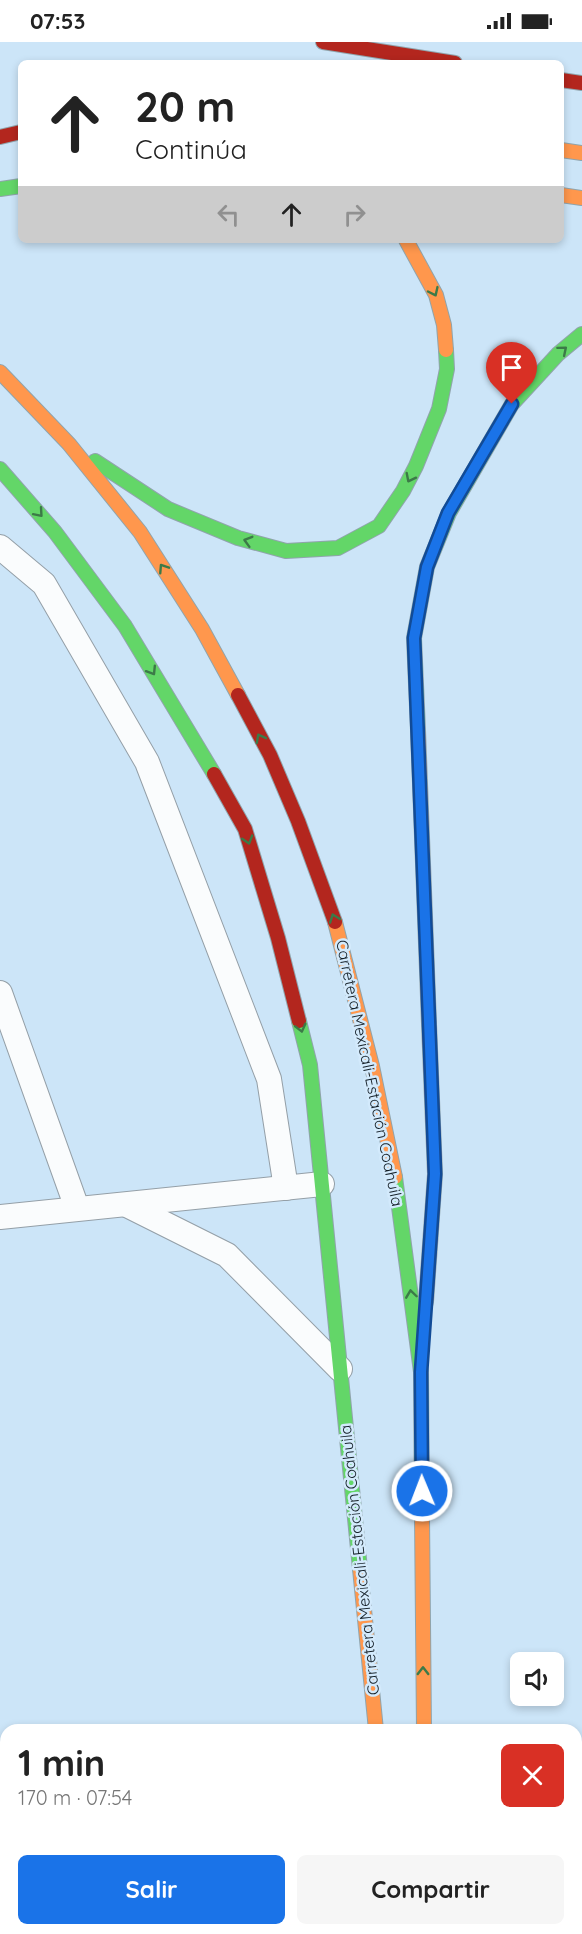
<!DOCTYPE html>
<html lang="es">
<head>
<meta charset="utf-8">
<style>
  :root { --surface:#fff; --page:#f6f6f6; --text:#222; --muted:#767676; --accent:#1a73e8 }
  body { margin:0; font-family:Quicksand,sans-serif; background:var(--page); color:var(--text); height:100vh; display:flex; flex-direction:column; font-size:22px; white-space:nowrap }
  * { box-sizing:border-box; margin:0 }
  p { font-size:20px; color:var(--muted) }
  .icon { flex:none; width:33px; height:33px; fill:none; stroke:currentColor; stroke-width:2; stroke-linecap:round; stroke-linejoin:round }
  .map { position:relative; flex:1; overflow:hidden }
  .details { position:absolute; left:0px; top:1682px; width:582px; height:212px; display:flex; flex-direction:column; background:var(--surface); border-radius:18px 18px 0 0; box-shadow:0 3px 9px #0003 }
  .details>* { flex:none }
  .top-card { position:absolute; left:18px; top:18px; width:546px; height:183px; border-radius:9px; box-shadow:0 3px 9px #0003; background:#fff; color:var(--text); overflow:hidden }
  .controls { position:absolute; left:510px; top:1610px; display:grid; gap:12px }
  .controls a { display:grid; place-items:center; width:54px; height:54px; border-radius:9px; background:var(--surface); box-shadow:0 3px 9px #0003; font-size:30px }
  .pin { position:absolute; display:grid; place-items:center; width:51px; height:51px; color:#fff; margin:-62px -26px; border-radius:50% 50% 50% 0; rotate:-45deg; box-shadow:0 0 6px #0007 }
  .pin .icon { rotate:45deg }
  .me { position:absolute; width:66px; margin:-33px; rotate:359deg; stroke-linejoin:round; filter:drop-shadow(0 0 4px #0008) }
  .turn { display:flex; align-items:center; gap:21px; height:126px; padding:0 18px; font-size:27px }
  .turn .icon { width:78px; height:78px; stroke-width:2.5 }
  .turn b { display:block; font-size:42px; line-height:51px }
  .lanes { display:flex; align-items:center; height:57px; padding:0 18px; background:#0003; justify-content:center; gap:30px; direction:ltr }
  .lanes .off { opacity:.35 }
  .round { display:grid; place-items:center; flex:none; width:63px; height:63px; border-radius:9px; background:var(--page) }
  .head { display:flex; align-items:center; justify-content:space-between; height:102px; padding:0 18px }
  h1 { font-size:36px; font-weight:700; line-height:45px }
  .cta { display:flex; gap:12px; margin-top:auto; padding:12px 18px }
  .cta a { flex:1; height:69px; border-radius:9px; background:var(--accent); color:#fff; font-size:24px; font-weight:700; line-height:69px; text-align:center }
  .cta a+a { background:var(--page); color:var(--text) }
  .status { display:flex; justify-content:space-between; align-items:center; height:42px; padding:0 30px; background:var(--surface); direction:ltr }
  .status svg { height:16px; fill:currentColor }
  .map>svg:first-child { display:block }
  .built { fill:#cce5f8; fill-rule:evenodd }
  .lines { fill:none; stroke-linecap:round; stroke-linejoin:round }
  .lane-casing { stroke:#949fa7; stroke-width:26 }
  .fast-casing { stroke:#90a4ac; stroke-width:16 }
  .slow-casing { stroke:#90a4ac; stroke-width:16 }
  .jam-casing { stroke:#90a4ac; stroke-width:16 }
  .lane { stroke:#fafcfd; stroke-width:24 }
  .fast { stroke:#63d668; stroke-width:14 }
  .slow { stroke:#ff974d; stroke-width:14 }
  .jam { stroke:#b3261e; stroke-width:14 }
  .oneway { stroke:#3c7a48 }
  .route-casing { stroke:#114b97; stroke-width:15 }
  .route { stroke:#1a73e8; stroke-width:10 }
  .labels { text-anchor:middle; stroke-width:5; stroke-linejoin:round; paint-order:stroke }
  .street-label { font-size:16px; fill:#141f27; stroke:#d3eafc }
</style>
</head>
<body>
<div class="status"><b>07:53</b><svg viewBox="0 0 49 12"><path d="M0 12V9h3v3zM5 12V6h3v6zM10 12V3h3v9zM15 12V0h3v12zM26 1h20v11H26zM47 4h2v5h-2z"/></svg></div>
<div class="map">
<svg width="582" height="1892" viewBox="0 0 582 1892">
  <rect width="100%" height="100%" fill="#dce9f3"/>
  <path class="built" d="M0 0H582V1892H0ZM21 21H561V198H21ZM520 1620H554V1653H520ZM6 1688H576V1887H6Z"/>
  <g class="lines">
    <g class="lane-casing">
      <g id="lane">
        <polyline points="0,505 44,542 147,720 269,1037 286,1146"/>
        <polyline points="0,951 77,1166"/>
        <polyline points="127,1163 227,1213 340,1327"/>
        <polyline points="0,1175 322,1142"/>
      </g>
    </g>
    <g class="fast-casing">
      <g id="fast">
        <polyline points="0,147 21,144"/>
        <polyline points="95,419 168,467 238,496 286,509 338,506 379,484 403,449 416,424 439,367 447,327 446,308"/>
        <polyline points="0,427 55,490 125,584 214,732"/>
        <polyline points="418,688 414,596 427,525 449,471 512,362 558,312 582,292"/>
        <polyline points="299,979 310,1023 360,1527"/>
        <polyline points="395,1135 421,1330 422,1474"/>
      </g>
    </g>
    <g class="slow-casing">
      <g id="slow">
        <polyline points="561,108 582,111"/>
        <polyline points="561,153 582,156"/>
        <polyline points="406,198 436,253 444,283 446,308"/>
        <polyline points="0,330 69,402 140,490 202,587 238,653"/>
        <polyline points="418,688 429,982"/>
        <polyline points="335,880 372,1024 395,1135"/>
        <polyline points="422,1474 424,1688"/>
        <polyline points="360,1527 376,1688"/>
        <polyline points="410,1887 410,1892"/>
      </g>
    </g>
    <g class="jam-casing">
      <g id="jam">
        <polyline points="323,0 455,21"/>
        <polyline points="561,38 582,41"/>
        <polyline points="0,95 21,90"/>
        <polyline points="238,653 270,713 298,779 335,880"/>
        <polyline points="214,732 245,787 278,896 299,979"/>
        <polyline points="426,1260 435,1132 429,982"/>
      </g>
    </g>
    <use href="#lane" class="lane"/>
    <use href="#fast" class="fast"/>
    <use href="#slow" class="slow"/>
    <use href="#jam" class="jam"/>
  </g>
  <defs><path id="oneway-chevron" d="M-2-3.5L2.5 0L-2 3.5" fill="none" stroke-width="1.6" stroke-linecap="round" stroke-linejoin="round" transform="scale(1.5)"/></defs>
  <g class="oneway">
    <use href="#oneway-chevron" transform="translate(434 250) rotate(65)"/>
    <use href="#oneway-chevron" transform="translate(563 308) rotate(-40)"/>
    <use href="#oneway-chevron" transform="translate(410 436) rotate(117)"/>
    <use href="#oneway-chevron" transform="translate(39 471) rotate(49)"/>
    <use href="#oneway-chevron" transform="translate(248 499) rotate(-164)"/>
    <use href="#oneway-chevron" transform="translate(163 526) rotate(-123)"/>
    <use href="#oneway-chevron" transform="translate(152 629) rotate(58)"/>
    <use href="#oneway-chevron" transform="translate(260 696) rotate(-118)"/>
    <use href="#oneway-chevron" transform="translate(248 798) rotate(73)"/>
    <use href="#oneway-chevron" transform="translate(334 876) rotate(-110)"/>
    <use href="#oneway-chevron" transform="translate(301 986) rotate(76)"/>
    <use href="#oneway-chevron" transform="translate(411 1252) rotate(-98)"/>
    <use href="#oneway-chevron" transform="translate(423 1629) rotate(-90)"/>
  </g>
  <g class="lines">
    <g class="route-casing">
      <polyline id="route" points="422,1449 421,1330 435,1132 414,596 427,525 448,471 512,362"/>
    </g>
    <use href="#route" class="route"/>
  </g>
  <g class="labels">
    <g class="street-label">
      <text transform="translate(370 1031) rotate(78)" y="6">Carretera Mexicali-Estación Coahuila</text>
      <text transform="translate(359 1518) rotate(-96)" y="6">Carretera Mexicali-Estación Coahuila</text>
    </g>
  </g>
</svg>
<div class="controls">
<a><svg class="icon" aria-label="sound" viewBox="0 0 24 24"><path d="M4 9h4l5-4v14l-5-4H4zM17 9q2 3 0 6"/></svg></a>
</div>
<div class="pin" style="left:512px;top:362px;background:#d93025"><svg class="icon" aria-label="arrive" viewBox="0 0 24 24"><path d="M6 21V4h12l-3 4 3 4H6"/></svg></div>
<svg class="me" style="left:422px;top:1449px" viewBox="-20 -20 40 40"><circle r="17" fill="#1a73e8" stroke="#fff" stroke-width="3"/><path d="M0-11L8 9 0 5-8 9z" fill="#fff"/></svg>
<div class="top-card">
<div class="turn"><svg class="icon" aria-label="ahead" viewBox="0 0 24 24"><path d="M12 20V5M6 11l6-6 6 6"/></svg><div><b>20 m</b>Continúa</div></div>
<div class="lanes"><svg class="icon off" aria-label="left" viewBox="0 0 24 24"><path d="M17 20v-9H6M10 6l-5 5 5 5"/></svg><svg class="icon" aria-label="ahead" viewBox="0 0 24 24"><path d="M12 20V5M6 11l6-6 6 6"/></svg><svg class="icon off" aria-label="right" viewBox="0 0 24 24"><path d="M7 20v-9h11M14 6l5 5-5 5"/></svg></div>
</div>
<section class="details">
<div class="head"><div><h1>1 min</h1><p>170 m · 07:54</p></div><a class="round" style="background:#d93025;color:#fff"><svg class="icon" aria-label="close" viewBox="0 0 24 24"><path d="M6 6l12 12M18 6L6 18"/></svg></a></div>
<div class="cta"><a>Salir</a><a>Compartir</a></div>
</section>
</div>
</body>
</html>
